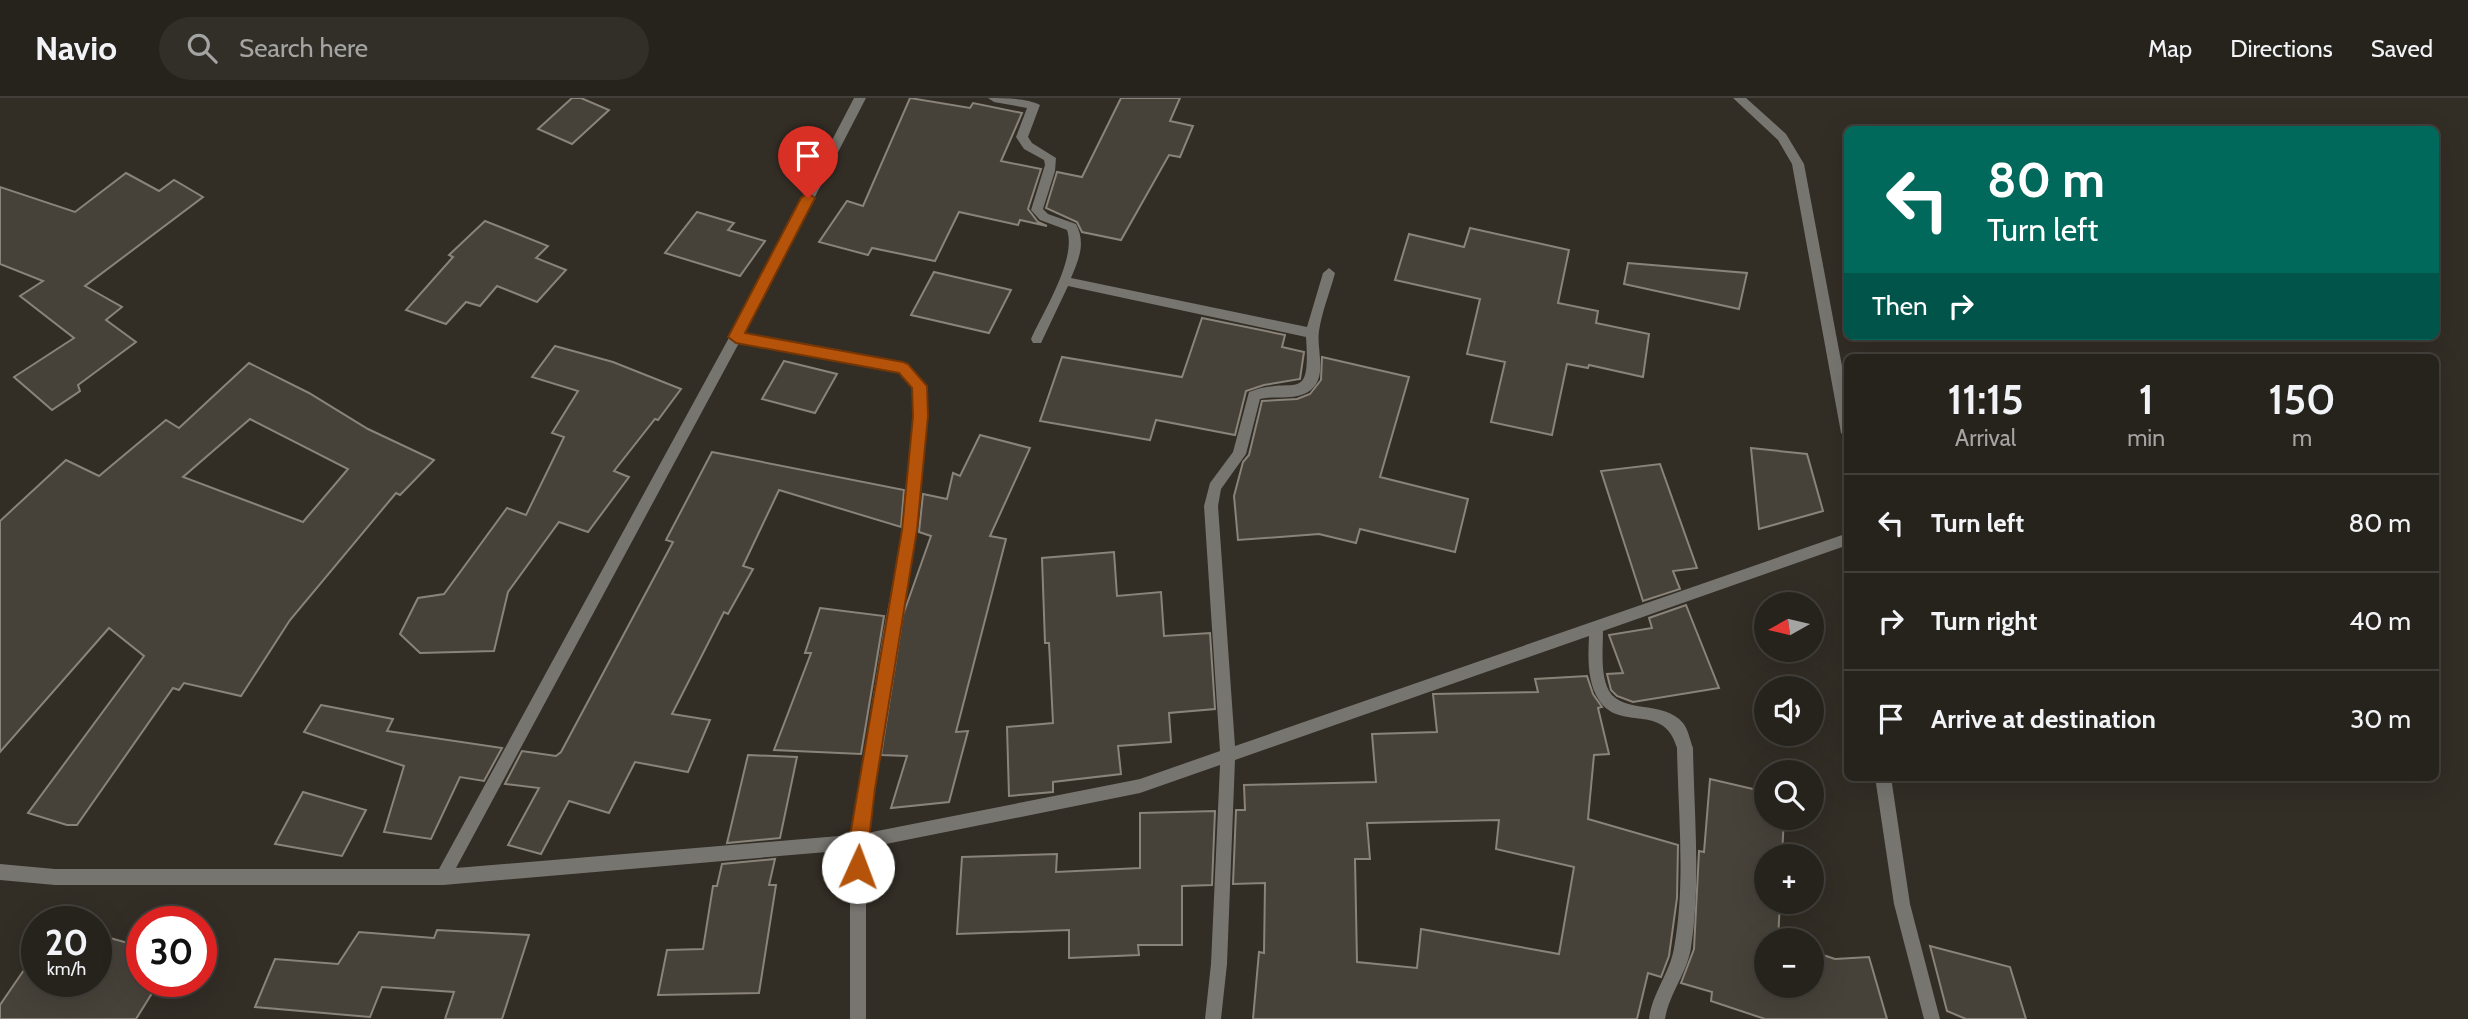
<!DOCTYPE html>
<html lang="en">
<head>
<meta charset="utf-8">
<style>
  :root { --surface:#26221c; --page:#322f29; --text:#f1f3f6; --muted:#a4a4a3; --line:#423f3b }
  body { margin:0; font-family:Cabin,sans-serif; background:var(--page); color:var(--text); height:100vh; display:flex; flex-direction:column; font-size:26px; white-space:nowrap }
  * { box-sizing:border-box; margin:0 }
  p { font-size:23px; color:var(--muted) }
  .icon { flex:none; width:38px; height:38px; fill:none; stroke:currentColor; stroke-width:2; stroke-linecap:round; stroke-linejoin:round }
  .map { position:relative; flex:1; overflow:hidden }
  .drawer { position:absolute; left:1844px; top:256px; width:595px; height:427px; display:flex; flex-direction:column; background:var(--surface); border-radius:10px; box-shadow:0 7px 28px #0002,0 0 0 2px var(--line) }
  .drawer>* { flex:none }
  .banner { position:absolute; left:1844px; top:28px; width:595px; height:214px; border-radius:10px; box-shadow:0 7px 28px #0002,0 0 0 2px var(--line); background:#00695c; color:#fff; overflow:hidden }
  .needle { width:46px; rotate:262deg }
  .buttons { position:absolute; left:1754px; top:494px; display:grid; gap:14px }
  .buttons a { display:grid; place-items:center; width:70px; height:70px; border-radius:50%; background:var(--surface); box-shadow:0 7px 28px #0002,0 0 0 2px var(--line); font-size:35px }
  .speed { position:absolute; left:21px; top:808px; display:flex; gap:14px; font-size:35px; font-weight:700; text-align:center }
  .speed>* { display:grid; place-content:center; width:91px; height:91px; border-radius:50%; background:var(--surface); box-shadow:0 7px 28px #0002,0 0 0 2px var(--line); line-height:1 }
  .speed small { font-size:18px; font-weight:400 }
  .speed .limit { border:10px solid #d22; background:#fff; color:#111 }
  .pin { position:absolute; display:grid; place-items:center; width:60px; height:60px; color:#fff; margin:-72px -30px; border-radius:50% 50% 50% 0; rotate:-45deg; box-shadow:0 0 7px #0007 }
  .pin .icon { rotate:45deg }
  .me { position:absolute; width:77px; margin:-38px; rotate:2deg; stroke-linejoin:round; filter:drop-shadow(0 0 5px #0008) }
  .turn { display:flex; align-items:center; gap:24px; height:147px; padding:0 28px; font-size:32px }
  .turn .icon { width:91px; height:91px; stroke-width:2.5 }
  .turn b { display:block; font-size:49px; line-height:60px }
  .then { display:flex; align-items:center; height:66px; padding:0 28px; background:#0003; gap:14px; font-size:26px }
  .eta { display:flex; justify-content:space-evenly; align-items:center; height:119px; text-align:center }
  .eta b { font-size:42px; font-weight:600; line-height:49px }
  ul { padding:0; list-style:none }
  li { display:flex; align-items:center; gap:21px; height:98px; padding:0 28px; border-top:2px solid var(--line) }
  li div { flex:1 }
  li b { display:block; font-size:26px }
  li em { font-style:normal }
  header { display:flex; align-items:center; gap:42px; box-sizing:border-box; height:98px; padding:0 35px; background:var(--surface); border-bottom:2px solid var(--line) }
  header strong { font-size:33px }
  nav { display:flex; gap:38px; margin-inline-start:auto; font-size:24px }
  .search { width:490px; height:63px; background:var(--page); display:flex; align-items:center; gap:18px; box-sizing:border-box; padding:0 24px; border-radius:38px; color:var(--muted); font-size:26px }
  .map>svg:first-child { display:block }
  .building { fill:#474239; stroke:#898379; stroke-width:2; fill-rule:evenodd }
  .lines { fill:none; stroke-linecap:round; stroke-linejoin:round }
  .street { fill:#777570; fill-rule:evenodd }
  .route { fill:#b45309; stroke:#753606; stroke-width:2 }
</style>
</head>
<body>
<header>
<strong>Navio</strong>
<div class="search"><svg class="icon" aria-label="search" viewBox="0 0 24 24"><circle cx="10" cy="10" r="6"/><path d="M15 15l6 6"/></svg>Search here</div>
<nav><a>Map</a><a>Directions</a><a>Saved</a></nav>
</header>
<div class="map">
<svg width="2468" height="921" viewBox="0 0 2468 921">
  <rect width="100%" height="100%" fill="#322d25"/>
  <g class="building">
    <polygon points="572,0 581,0 609,12 572,46 538,31"/>
    <polygon points="910,0 970,10 973,5 1022,15 1001,63 1041,71 1028,111 1038,124 1047,128 1020,122 1018,127 959,114 935,163 872,150 868,157 819,144 847,103 863,108"/>
    <polygon points="1121,0 1180,0 1170,23 1193,28 1180,59 1169,57 1121,142 1082,134 1077,124 1046,110 1057,74 1082,79"/>
    <polygon points="126,75 159,93 174,82 203,99 85,188 122,209 106,222 136,244 78,287 80,293 52,312 14,279 74,240 20,198 43,183 0,166 0,89 75,114"/>
    <polygon points="697,114 734,125 728,132 765,143 740,178 665,155"/>
    <polygon points="485,123 548,148 536,160 566,172 537,204 497,188 480,208 466,204 446,226 406,212 453,159 449,157"/>
    <polygon points="1470,130 1569,152 1558,205 1598,213 1596,225 1649,236 1643,279 1589,267 1588,270 1567,266 1552,337 1491,324 1505,264 1467,256 1480,201 1395,182 1409,136 1464,149"/>
    <polygon points="1628,165 1747,175 1739,211 1624,186"/>
    <polygon points="934,174 1011,192 989,235 911,217"/>
    <polygon points="1202,220 1285,237 1282,249 1304,254 1300,281 1264,287 1246,293 1235,337 1156,322 1150,342 1040,323 1062,259 1182,279"/>
    <polygon points="555,248 613,264 681,291 658,322 655,321 614,373 629,379 588,434 559,424 508,494 494,553 420,555 400,536 418,500 444,496 507,410 526,417 564,339 552,335 578,293 532,279"/>
    <polygon points="1322,259 1409,279 1380,379 1468,401 1455,454 1360,431 1356,445 1319,436 1238,442 1234,398 1243,364 1249,357 1262,303 1297,301 1310,296 1321,282"/>
    <polygon points="784,263 837,276 815,315 762,301"/>
    <path d="M249 265 309 295 368 331 434 362 400 397 396 395 290 522 241 598 184 585 179 592 173 590 77 727H67L28 715 144 558 109 530 0 654V423L66 362 99 378 166 322 179 330ZM250 321 348 371 303 424 183 379Z"/>
    <polygon points="980,337 1030,350 990,438 1006,441 956,634 968,633 949,704 891,710 907,658 881,657 903,517 931,438 919,434 923,396 947,401 953,375 960,378"/>
    <polygon points="1751,350 1807,356 1823,413 1759,431"/>
    <polygon points="712,354 904,392 901,429 779,392 743,468 753,471 728,516 724,514 672,616 710,622 688,674 635,664 609,715 569,703 541,756 508,747 539,690 505,686 522,653 556,658 561,654 673,444 666,442"/>
    <polygon points="1660,366 1697,470 1673,473 1680,491 1643,503 1601,373"/>
    <polygon points="1114,454 1117,498 1161,494 1164,538 1210,535 1215,611 1169,615 1171,644 1118,648 1121,676 1053,684 1053,694 1009,698 1007,629 1053,625 1049,545 1045,545 1042,460"/>
    <polygon points="1686,507 1719,590 1633,604 1617,598 1611,592 1607,576 1623,575 1609,537 1652,530 1649,520"/>
    <polygon points="820,510 884,518 861,656 774,652 811,555 805,555"/>
    <path d="M1587 578 1593 596 1602 609 1598 610 1609 656 1594 657 1588 721 1678 747 1677 800 1669 858 1661 879 1648 875 1637 921H1253L1259 854 1264 855 1265 785 1233 786 1236 712H1245L1244 687 1376 684 1372 636 1437 634 1433 596 1538 594 1535 581ZM1499 722 1496 751 1574 769 1559 856 1421 831 1417 870 1357 864 1355 761H1370L1367 725Z"/>
    <polygon points="321,607 393,621 387,633 502,650 484,683 460,679 431,741 384,734 404,668 304,634"/>
    <polygon points="748,657 797,659 780,740 727,745"/>
    <polygon points="1710,681 1766,694 1766,719 1784,719 1782,758 1766,758 1766,803 1780,803 1778,842 1766,842 1766,887 1811,887 1811,853 1835,861 1869,859 1887,921 1765,921 1711,903 1712,894 1681,885 1694,851 1699,753 1704,754"/>
    <polygon points="303,694 366,712 342,758 275,746"/>
    <polygon points="1215,713 1212,787 1182,788 1182,847 1138,847 1139,857 1069,860 1069,832 957,836 962,759 1057,756 1056,774 1140,770 1140,715"/>
    <polygon points="775,761 769,787 776,787 759,895 658,897 667,852 703,851 713,788 717,788 722,766"/>
    <polygon points="437,832 529,837 502,921 445,921 454,894 382,889 370,919 255,909 275,861 338,866 359,834 434,840"/>
    <polygon points="96,836 142,849 142,884 159,884 136,921 0,921 0,907 37,853 37,884 96,884"/>
    <polygon points="1930,848 2010,869 2026,921 1966,921 1947,913"/>
  </g>
  <g class="lines">
    <g class="street">
      <path d="M854 0H866L744 236 903 265 908 266 926 288 927 318 917 432 897 535 867 735 1140 681 1220 653 1204 408 1210 385 1233 354 1249 294C1294 276 1311 310 1306 239L1068 188 1041 245H1033L1031 241C1043 214 1077 161 1067 132L1040 122 1031 112 1045 67 1044 62 1024 51 1016 39 1027 10 994 4 988 0C1004 0 1027 0 1040 7L1028 39 1032 45 1056 60 1055 73 1043 111 1048 116 1076 126C1086 145 1079 161 1071 180L1307 229 1323 175 1329 170 1335 175C1330 194 1322 213 1319 233 1316 252 1329 281 1308 294 1293 303 1275 297 1260 301L1246 356 1221 391 1218 408 1235 648 1848 435V447L1603 533C1603 551 1600 576 1609 593 1623 616 1664 602 1683 625 1688 631 1690 642 1693 650 1694 716 1701 784 1691 850 1687 875 1669 896 1665 921H1649C1652 895 1670 875 1674 850 1686 785 1678 716 1677 650 1664 603 1620 635 1599 602 1587 584 1588 559 1589 538L1235 662 1227 866 1221 921H1205L1211 866 1220 667 1140 695 866 750V921H850V752L443 787H55L0 782V766L55 771H439L731 236ZM739 245 899 274 914 290 913 318 903 432 883 535 851 737 456 770Z"/>
      <polygon points="1733,0 1746,0 1786,36 1804,66 1848,300 1848,340 1841,335 1792,66 1778,42"/>
      <polygon points="1875,679 1891,679 1910,806 1940,921 1924,921 1894,806"/>
    </g>
  </g>
  <polygon class="route" points="808,95 815,100 745,235 903,264 908,266 927,288 928,318 917,432 875,691 865,775 858,778 852,775 849,769 849,744 902,432 913,318 912,290 899,275 736,245 728,239 801,100"/>
</svg>
<div class="buttons">
<a><svg class="needle" viewBox="-14 -14 28 28"><path d="M0-13l5 13h-10z" fill="#e53935"/><path d="M0 13l5-13h-10z" fill="#a4a4a3"/></svg></a>
<a><svg class="icon" aria-label="sound" viewBox="0 0 24 24"><path d="M4 9h4l5-4v14l-5-4H4zM17 9q2 3 0 6"/></svg></a>
<a><svg class="icon" aria-label="search" viewBox="0 0 24 24"><circle cx="10" cy="10" r="6"/><path d="M15 15l6 6"/></svg></a>
<a>+</a>
<a>−</a>
</div>
<div class="speed"><div>20<small>km/h</small></div><div class="limit">30</div></div>
<div class="pin" style="left:808px;top:100px;background:#d93025"><svg class="icon" aria-label="arrive" viewBox="0 0 24 24"><path d="M6 21V4h12l-3 4 3 4H6"/></svg></div>
<svg class="me" style="left:858px;top:769px" viewBox="-20 -20 40 40"><circle r="19" fill="#fff"/><path d="M0-13L10 11 0 6-10 11z" fill="#b45309"/></svg>
<div class="banner">
<div class="turn"><svg class="icon" aria-label="left" viewBox="0 0 24 24"><path d="M17 20v-9H6M10 6l-5 5 5 5"/></svg><div><b>80 m</b>Turn left</div></div>
<div class="then">Then<svg class="icon" aria-label="right" viewBox="0 0 24 24"><path d="M7 20v-9h11M14 6l5 5-5 5"/></svg></div>
</div>
<section class="drawer">
<div class="eta">
<div><b>11:15</b><p>Arrival</p></div>
<div><b>1</b><p>min</p></div>
<div><b>150</b><p>m</p></div>
</div>
<ul>
<li><svg class="icon" aria-label="left" viewBox="0 0 24 24"><path d="M17 20v-9H6M10 6l-5 5 5 5"/></svg><div><b>Turn left</b></div><em>80 m</em></li>
<li><svg class="icon" aria-label="right" viewBox="0 0 24 24"><path d="M7 20v-9h11M14 6l5 5-5 5"/></svg><div><b>Turn right</b></div><em>40 m</em></li>
<li><svg class="icon" aria-label="arrive" viewBox="0 0 24 24"><path d="M6 21V4h12l-3 4 3 4H6"/></svg><div><b>Arrive at destination</b></div><em>30 m</em></li>
</ul>
</section>
</div>
</body>
</html>
